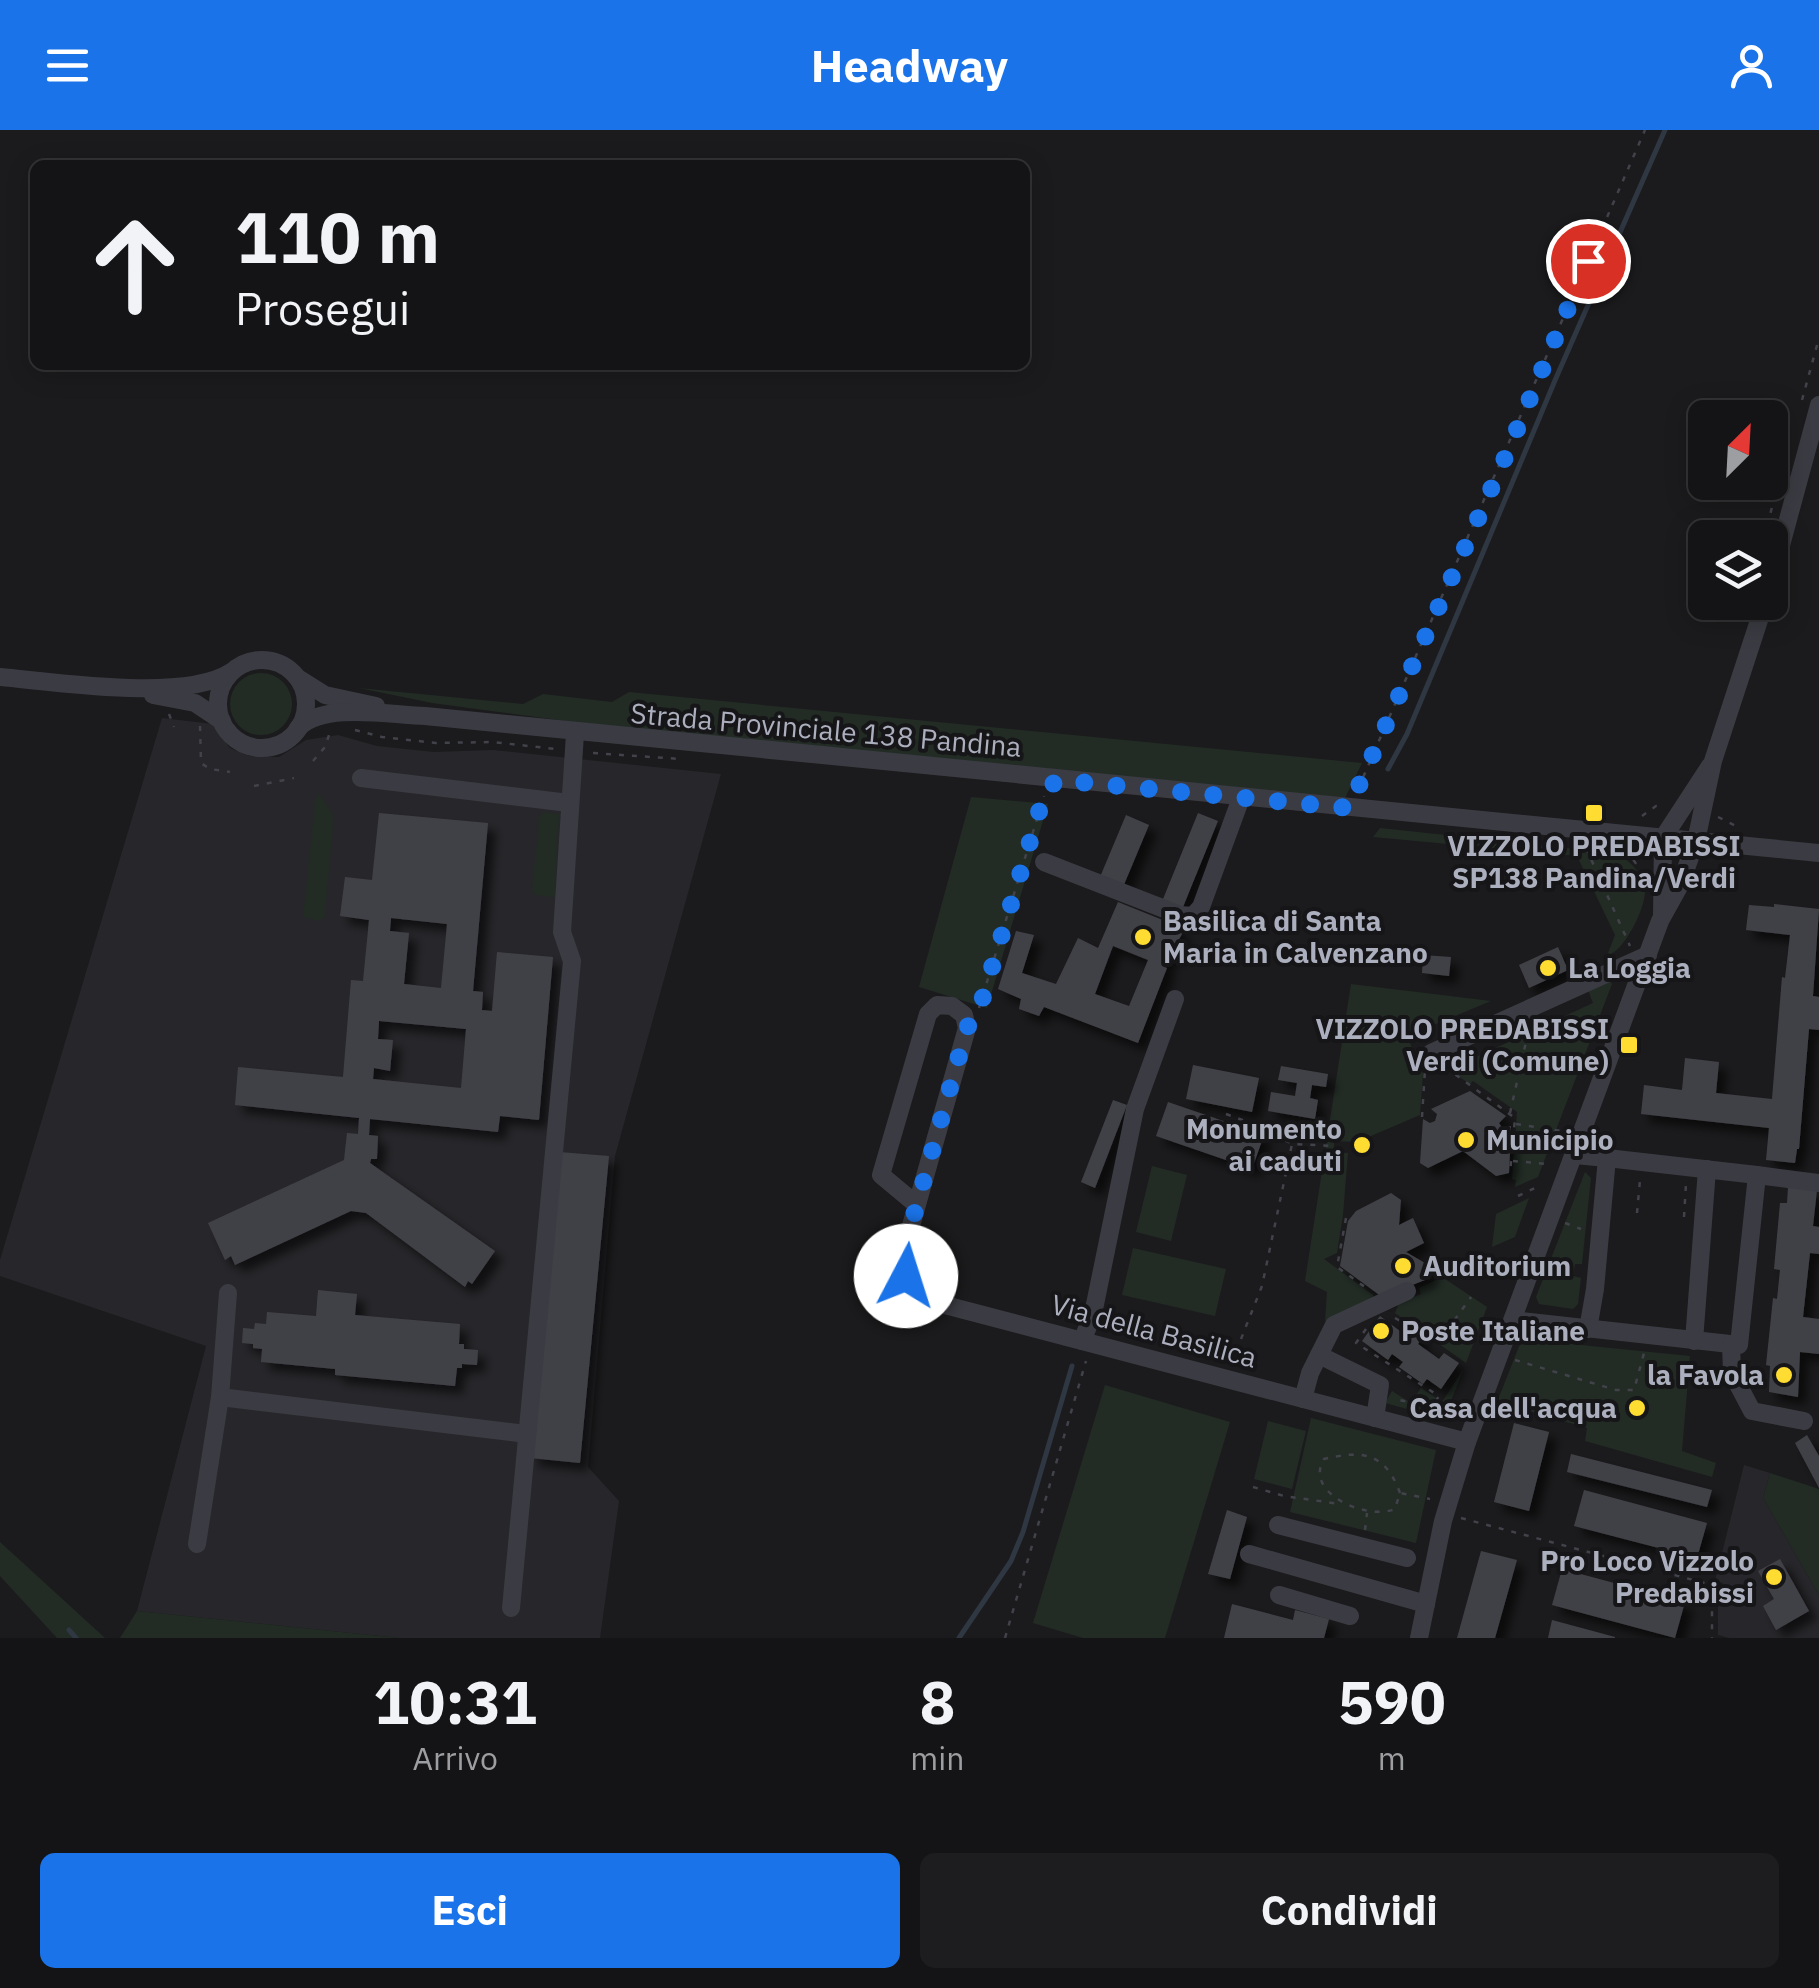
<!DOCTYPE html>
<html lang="it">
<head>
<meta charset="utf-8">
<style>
  :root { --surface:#141416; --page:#1d1d1f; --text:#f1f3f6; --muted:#9d9ea1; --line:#333335; --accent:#1a73e8 }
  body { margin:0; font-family:"IBM Plex Sans",sans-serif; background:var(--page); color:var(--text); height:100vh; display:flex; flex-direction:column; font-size:38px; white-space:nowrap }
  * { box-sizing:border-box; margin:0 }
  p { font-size:32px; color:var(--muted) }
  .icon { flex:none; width:55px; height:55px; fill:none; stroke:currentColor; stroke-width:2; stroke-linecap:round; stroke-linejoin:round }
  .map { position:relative; height:1508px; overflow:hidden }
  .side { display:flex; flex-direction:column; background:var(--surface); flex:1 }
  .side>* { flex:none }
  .banner { position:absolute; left:30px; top:30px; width:1000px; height:210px; border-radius:15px; box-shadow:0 5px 25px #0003,0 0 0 2px var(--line); background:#141416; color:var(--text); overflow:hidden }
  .needle { width:65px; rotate:24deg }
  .fabs { position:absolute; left:1688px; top:270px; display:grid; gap:20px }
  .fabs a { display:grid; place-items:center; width:100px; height:100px; border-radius:15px; background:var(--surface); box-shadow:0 5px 25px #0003,0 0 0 2px var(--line); font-size:50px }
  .pin { position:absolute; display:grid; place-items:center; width:85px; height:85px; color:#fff; margin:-42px; border:5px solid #fff; border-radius:50%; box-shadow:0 2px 10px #0007 }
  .me { position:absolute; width:110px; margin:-55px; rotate:5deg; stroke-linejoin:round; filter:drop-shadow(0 0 8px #0008) }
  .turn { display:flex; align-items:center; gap:35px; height:210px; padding:0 40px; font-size:45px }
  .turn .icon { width:130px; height:130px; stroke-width:2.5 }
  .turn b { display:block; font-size:70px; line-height:85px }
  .eta { display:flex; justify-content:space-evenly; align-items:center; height:170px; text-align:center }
  .eta b { font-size:60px; font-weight:800; line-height:70px }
  .action { display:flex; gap:20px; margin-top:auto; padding:20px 40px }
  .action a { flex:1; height:115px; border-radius:15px; background:var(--accent); color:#fff; font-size:40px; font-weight:800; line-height:115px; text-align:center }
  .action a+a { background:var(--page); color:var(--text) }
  header { display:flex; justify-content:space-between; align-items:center; height:130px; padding:0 40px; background:var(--accent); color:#fff; font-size:45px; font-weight:800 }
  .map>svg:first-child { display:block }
  .built { fill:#27262a }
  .green { fill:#222c25 }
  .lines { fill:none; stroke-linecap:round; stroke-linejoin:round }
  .stream { stroke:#2f3743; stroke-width:5 }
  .building { fill:#414147; fill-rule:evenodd; filter:url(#shadow) }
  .path { stroke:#41424a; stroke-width:2.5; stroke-dasharray:5 8; stroke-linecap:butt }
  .minor { stroke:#3b3b43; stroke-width:18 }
  .route { stroke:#1a73e8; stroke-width:18; stroke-dasharray:0 32.4 }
  .poi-dot { fill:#ffdc31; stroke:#161518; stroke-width:4 }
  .labels { text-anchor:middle; stroke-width:8; stroke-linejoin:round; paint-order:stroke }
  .street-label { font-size:28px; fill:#acafbd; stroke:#161518 }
  .poi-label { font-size:28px; font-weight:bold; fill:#acafbd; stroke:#161518; text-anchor:start }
</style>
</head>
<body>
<header><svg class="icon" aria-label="menu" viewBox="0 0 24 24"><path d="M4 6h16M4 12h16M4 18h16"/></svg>Headway<svg class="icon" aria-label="person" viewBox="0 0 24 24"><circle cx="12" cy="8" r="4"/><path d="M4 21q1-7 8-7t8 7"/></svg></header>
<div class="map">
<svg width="1819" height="1508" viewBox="0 0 1819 1508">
  <defs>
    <filter id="shadow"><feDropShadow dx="8" dy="8" stdDeviation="5" flood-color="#0009"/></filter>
  </defs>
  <rect width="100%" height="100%" fill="#1b1b1d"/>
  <g class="built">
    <polygon points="162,588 213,594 230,618 249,626 279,627 306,610 338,605 377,616 434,622 493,620 721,644 615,1026 588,1337 619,1371 600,1508 399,1508 137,1481 206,1216 0,1146 0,1130"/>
    <polygon points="1744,1335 1770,1343 1763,1368 1819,1465 1819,1508 1729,1508 1718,1505 1718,1468 1723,1453 1715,1451"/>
  </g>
  <g class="green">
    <circle cx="261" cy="574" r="31"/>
    <polygon points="359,558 523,574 543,564 612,572 629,562 1362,633 1345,668 671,605 432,573"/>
    <polygon points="319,663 334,686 325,787 319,791 303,787 315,669"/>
    <polygon points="971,667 1048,674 987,878 919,857"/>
    <polygon points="543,682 559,684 555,767 535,765 532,761 539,687"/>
    <path d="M1380 698 1614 723C1627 727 1645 745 1645 760 1646 777 1626 817 1611 824L1608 823 1615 805 1577 726 1373 707Z"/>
    <polygon points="1610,851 1612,854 1538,1047 1515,1057 1516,1050 1512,1049 1517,982 1473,951 1470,954 1452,942 1452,938 1593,873 1588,860"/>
    <polygon points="1351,854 1491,871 1407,906 1423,944 1420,985 1357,1012 1334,1011 1334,1022 1348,1023 1343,1085 1337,1123 1324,1129 1373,1165 1373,1168 1325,1191 1327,1162 1305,1151"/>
    <polygon points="1152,1036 1187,1045 1171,1111 1136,1102"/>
    <polygon points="1585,1042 1591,1048 1582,1134 1575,1134 1573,1146 1581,1148 1578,1174 1573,1179 1539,1174 1536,1167"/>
    <polygon points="1529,1068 1515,1107 1492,1117 1496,1084"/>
    <polygon points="1133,1118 1226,1139 1215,1186 1122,1165"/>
    <polygon points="1442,1147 1487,1177 1466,1233 1395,1183 1399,1173 1421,1164 1419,1158"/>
    <polygon points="1522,1209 1690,1226 1682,1321 1716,1333 1712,1347 1585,1311 1587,1298 1497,1272"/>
    <polygon points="1463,1240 1444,1289 1385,1273 1392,1261 1411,1273 1421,1258 1442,1272"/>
    <polygon points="1105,1255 1230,1292 1165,1508 1083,1508 1033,1493"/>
    <polygon points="1311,1288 1436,1320 1416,1413 1290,1382"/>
    <polygon points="1268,1291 1306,1301 1292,1359 1254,1349"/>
    <polygon points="1770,1343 1819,1359 1819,1465 1763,1368"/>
    <polygon points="0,1412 105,1508 57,1508 0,1446"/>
    <polygon points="137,1481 399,1508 120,1508"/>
  </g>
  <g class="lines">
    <g class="stream">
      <polyline points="1388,639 1407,604 1556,248 1665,0"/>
      <polyline points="69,1500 76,1508"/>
      <polyline points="959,1508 1011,1431 1023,1402 1072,1236"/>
    </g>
  </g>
  <g class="building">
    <path d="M379 683 488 693 473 861 483 862 482 880 492 881 497 822 553 827 539 990 500 986 498 1002 370 989 369 1005 378 1006 377 1029H371L370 1033 495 1121 472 1154 468 1151 465 1157 366 1083 351 1081 235 1135 231 1126 225 1130 208 1093 344 1030 347 1003 358 1004 359 988 235 975 238 937 343 947 351 850 363 851 369 790 340 786 345 747 372 750ZM391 788 447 794 441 858 404 854 409 803 390 801ZM379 891 466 899 461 958 373 949 374 938 390 941 393 910 378 909Z"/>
    <polygon points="1198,683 1218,691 1183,777 1163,769"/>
    <polygon points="1126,685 1149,695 1123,757 1100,747"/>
    <path d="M1118 772 1175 795 1182 804 1178 811 1180 821 1177 826H1169L1164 837 1167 838 1138 913 1044 877 1039 886 1019 879 1021 869 998 859 1016 801 1034 805 1022 843 1056 854 1078 808 1098 818ZM1113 816 1148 830 1129 876 1095 864Z"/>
    <polygon points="1774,774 1819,779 1813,866 1819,867 1819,900 1809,899 1799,1019 1797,1019 1795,1033 1766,1030 1769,998 1641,984 1644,955 1682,960 1685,928 1719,932 1716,963 1772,969 1782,847 1785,848 1790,805 1746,800 1749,775 1774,777"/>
    <polygon points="1558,817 1568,840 1529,858 1519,835"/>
    <polygon points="1423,825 1451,827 1449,846 1422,843"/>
    <polygon points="1193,935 1259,948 1252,982 1186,969"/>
    <polygon points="1281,936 1328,944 1326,957 1312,955 1310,968 1318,970 1315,989 1268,981 1271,962 1295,966 1297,953 1278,950"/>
    <polygon points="1470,961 1506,986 1499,993 1503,999 1511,996 1509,1043 1496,1046 1463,1021 1428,1038 1420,1033 1423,989 1430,993 1435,991 1437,984 1431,979"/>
    <polygon points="1113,970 1127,975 1095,1058 1081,1052"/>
    <polygon points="1168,972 1264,1005 1252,1039 1156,1006"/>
    <polygon points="559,1022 609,1026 580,1333 530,1328"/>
    <polygon points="1788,1057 1817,1060 1813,1096 1819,1097 1819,1124 1810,1123 1803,1187 1819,1189 1819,1224 1800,1222 1798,1267 1769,1262 1770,1236 1766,1235 1773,1168 1777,1169 1780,1140 1774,1139 1780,1073 1787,1073"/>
    <polygon points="1391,1063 1401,1070 1399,1095 1413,1088 1424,1113 1406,1122 1430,1136 1430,1148 1382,1167 1340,1136 1348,1091 1356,1081"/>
    <polygon points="318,1160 357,1164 355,1185 460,1194 459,1214 464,1214 464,1219 478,1220 477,1235 462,1234 462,1238 457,1238 455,1256 335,1245 335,1239 261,1232 262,1219 253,1218 253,1214 242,1213 243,1198 254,1199 255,1193 266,1194 267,1182 316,1186"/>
    <polygon points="1380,1186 1404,1204 1409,1197 1423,1207 1418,1214 1439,1229 1444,1223 1459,1233 1441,1259 1427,1249 1423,1254 1399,1237 1403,1232 1392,1224 1388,1230 1362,1211"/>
    <polygon points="1514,1293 1549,1302 1529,1381 1494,1372"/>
    <polygon points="1807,1305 1819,1326 1819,1358 1795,1313"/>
    <polygon points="1571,1324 1712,1360 1707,1377 1567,1342"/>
    <polygon points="1584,1360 1707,1393 1697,1428 1574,1396"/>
    <polygon points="1227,1380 1247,1387 1230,1449 1208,1444"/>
    <polygon points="1481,1421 1517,1430 1495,1508 1457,1508"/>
    <polygon points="1780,1429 1809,1481 1776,1500 1763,1476 1774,1469 1758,1441"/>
    <polygon points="1562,1439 1685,1472 1675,1508 1552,1475"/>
    <polygon points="1232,1474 1293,1490 1295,1480 1329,1489 1324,1508 1224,1508"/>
    <polygon points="1552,1490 1615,1507 1615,1508 1548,1508"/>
  </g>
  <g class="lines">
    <g class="path">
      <polyline points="1802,270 1819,208"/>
      <polyline points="1764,408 1778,354"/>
      <polyline points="169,584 174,597"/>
      <polyline points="200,596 201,633 210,639 230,642"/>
      <polyline points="355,600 382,607 436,613 493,612 555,619"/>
      <polyline points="593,623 680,629"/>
      <polyline points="313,631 325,617 330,602"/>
      <polyline points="254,656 294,648"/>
      <polyline points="1358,659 1645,0"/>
      <polyline points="1642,686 1656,676 1661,677"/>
      <polyline points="1718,687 1738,697"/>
      <polyline points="1586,718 1630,816"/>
      <polyline points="1623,722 1632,728 1644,745"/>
      <polyline points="979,878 1044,666"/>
      <polyline points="1445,937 1515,988 1510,1043"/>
      <polyline points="1510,983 1528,903 1525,898"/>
      <polyline points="1226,984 1256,995 1292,1014 1334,1016"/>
      <polyline points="1422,987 1425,939"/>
      <polyline points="1516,994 1562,1001"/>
      <polyline points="1513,1031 1548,1034"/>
      <polyline points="1518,1066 1539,1056"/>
      <polyline points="1637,1083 1640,1050"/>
      <polyline points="1684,1087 1686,1054"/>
      <polyline points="1346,1088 1337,1137 1369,1160"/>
      <polyline points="1565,1093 1581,1099"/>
      <polyline points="1395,1188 1438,1213 1471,1167"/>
      <polyline points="1366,1199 1356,1213 1439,1266 1432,1277 1395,1269"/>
      <polyline points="1241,1209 1262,1156 1292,1014"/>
      <polyline points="1515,1230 1616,1260 1634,1260 1644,1223"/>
      <polyline points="1253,1357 1284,1366 1340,1374"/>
      <path d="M1400 1363C1385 1322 1362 1320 1324 1329 1303 1363 1367 1391 1395 1379L1400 1363 1430 1369"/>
      <polyline points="1461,1388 1712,1455 1712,1508"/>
      <polyline points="1365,1400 1367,1383"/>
      <polyline points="1005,1508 1086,1231"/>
    </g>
    <g class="minor">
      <polyline points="1770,456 1819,275"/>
      <circle cx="262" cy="574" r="44"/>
      <path d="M0 547C56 552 185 572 231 542"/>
      <polyline points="298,548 325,565 376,576"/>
      <polyline points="153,565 195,573 222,591"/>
      <path d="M298 598C324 572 390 585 425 586L1819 723"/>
      <polyline points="361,648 569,673"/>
      <polyline points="1044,732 1180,785 1193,786 1201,777 1241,668"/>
      <polyline points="1662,785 1663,708 1710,636"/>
      <polyline points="1431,923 1648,825"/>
      <polyline points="1575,1025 1607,1028 1595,1159 1588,1199"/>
      <polyline points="1757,1045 1819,1053"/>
      <path d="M917 1075 881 1045 928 884 937 875 952 876 964 885 967 898 903 1124C907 1152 919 1164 945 1175L1467 1312"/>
      <polyline points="228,1163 220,1267 527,1304"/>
      <polyline points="1513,1190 1739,1215 1757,1045 1607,1028"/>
      <polyline points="1082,1211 1093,1184 1135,979 1175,869"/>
      <polyline points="1694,1211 1707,1039"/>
      <polyline points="1731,1214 1732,1243 1752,1281 1804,1291"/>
      <polyline points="1319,1225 1380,1255 1375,1288"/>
      <polyline points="1303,1269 1310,1243 1334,1195 1407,1161"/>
      <polyline points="1278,1395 1407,1428"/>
      <polyline points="197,1414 220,1267"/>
      <polyline points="1249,1424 1426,1474"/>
      <polyline points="1279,1465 1350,1486"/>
      <polyline points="511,1478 572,831 562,802 575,604"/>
      <polyline points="1419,1508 1443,1391 1467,1312 1660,791 1680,755 1696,711 1713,631 1765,472"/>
    </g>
  </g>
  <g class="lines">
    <polyline class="route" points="906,1146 903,1124 967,898 980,877 1045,662 1057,650 1349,678 1504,330 1588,131"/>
  </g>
  <g class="poi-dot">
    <rect x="1584" y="673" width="20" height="20" rx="5"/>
    <circle cx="1143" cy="807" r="10"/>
    <circle cx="1548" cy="838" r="10"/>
    <rect x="1619" y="905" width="20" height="20" rx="5"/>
    <circle cx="1466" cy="1010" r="10"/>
    <circle cx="1362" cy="1015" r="10"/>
    <circle cx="1403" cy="1136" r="10"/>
    <circle cx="1381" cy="1201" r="10"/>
    <circle cx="1784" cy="1245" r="10"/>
    <circle cx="1637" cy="1278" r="10"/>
    <circle cx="1774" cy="1447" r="10"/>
  </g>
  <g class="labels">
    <g class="street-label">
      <text transform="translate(826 600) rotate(5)" y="10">Strada Provinciale 138 Pandina</text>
      <text transform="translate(1154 1201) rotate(15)" y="10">Via della Basilica</text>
    </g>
    <g class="poi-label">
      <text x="1594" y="726" text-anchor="middle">VIZZOLO PREDABISSI<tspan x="1594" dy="32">SP138 Pandina/Verdi</tspan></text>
      <text x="1163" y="801">Basilica di Santa<tspan x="1163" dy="32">Maria in Calvenzano</tspan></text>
      <text x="1568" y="848">La Loggia</text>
      <text x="1609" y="909" text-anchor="end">VIZZOLO PREDABISSI<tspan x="1609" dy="32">Verdi (Comune)</tspan></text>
      <text x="1342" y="1009" text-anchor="end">Monumento<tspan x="1342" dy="32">ai caduti</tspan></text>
      <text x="1486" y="1020">Municipio</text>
      <text x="1423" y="1146">Auditorium</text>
      <text x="1401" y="1211">Poste Italiane</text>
      <text x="1764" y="1255" text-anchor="end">la Favola</text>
      <text x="1617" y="1288" text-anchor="end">Casa dell'acqua</text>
      <text x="1754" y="1441" text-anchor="end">Pro Loco Vizzolo<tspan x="1754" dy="32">Predabissi</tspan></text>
    </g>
  </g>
</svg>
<div class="fabs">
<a><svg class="needle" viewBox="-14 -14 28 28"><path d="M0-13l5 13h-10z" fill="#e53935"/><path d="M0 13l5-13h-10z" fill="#9d9ea1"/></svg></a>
<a><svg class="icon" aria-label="layers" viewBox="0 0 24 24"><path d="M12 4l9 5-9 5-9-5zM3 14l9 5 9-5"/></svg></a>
</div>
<div class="pin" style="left:1588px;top:131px;background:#d93025"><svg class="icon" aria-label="arrive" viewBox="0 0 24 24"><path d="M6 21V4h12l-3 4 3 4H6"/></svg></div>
<svg class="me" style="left:906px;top:1146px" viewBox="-20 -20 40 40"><circle r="19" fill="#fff"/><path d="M0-13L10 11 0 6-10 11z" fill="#1a73e8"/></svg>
<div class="banner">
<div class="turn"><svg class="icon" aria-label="ahead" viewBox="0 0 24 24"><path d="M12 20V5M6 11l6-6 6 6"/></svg><div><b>110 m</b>Prosegui</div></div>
</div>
</div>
<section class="side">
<div class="eta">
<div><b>10:31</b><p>Arrivo</p></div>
<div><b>8</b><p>min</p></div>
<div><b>590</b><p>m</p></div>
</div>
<div class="action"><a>Esci</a><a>Condividi</a></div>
</section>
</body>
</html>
